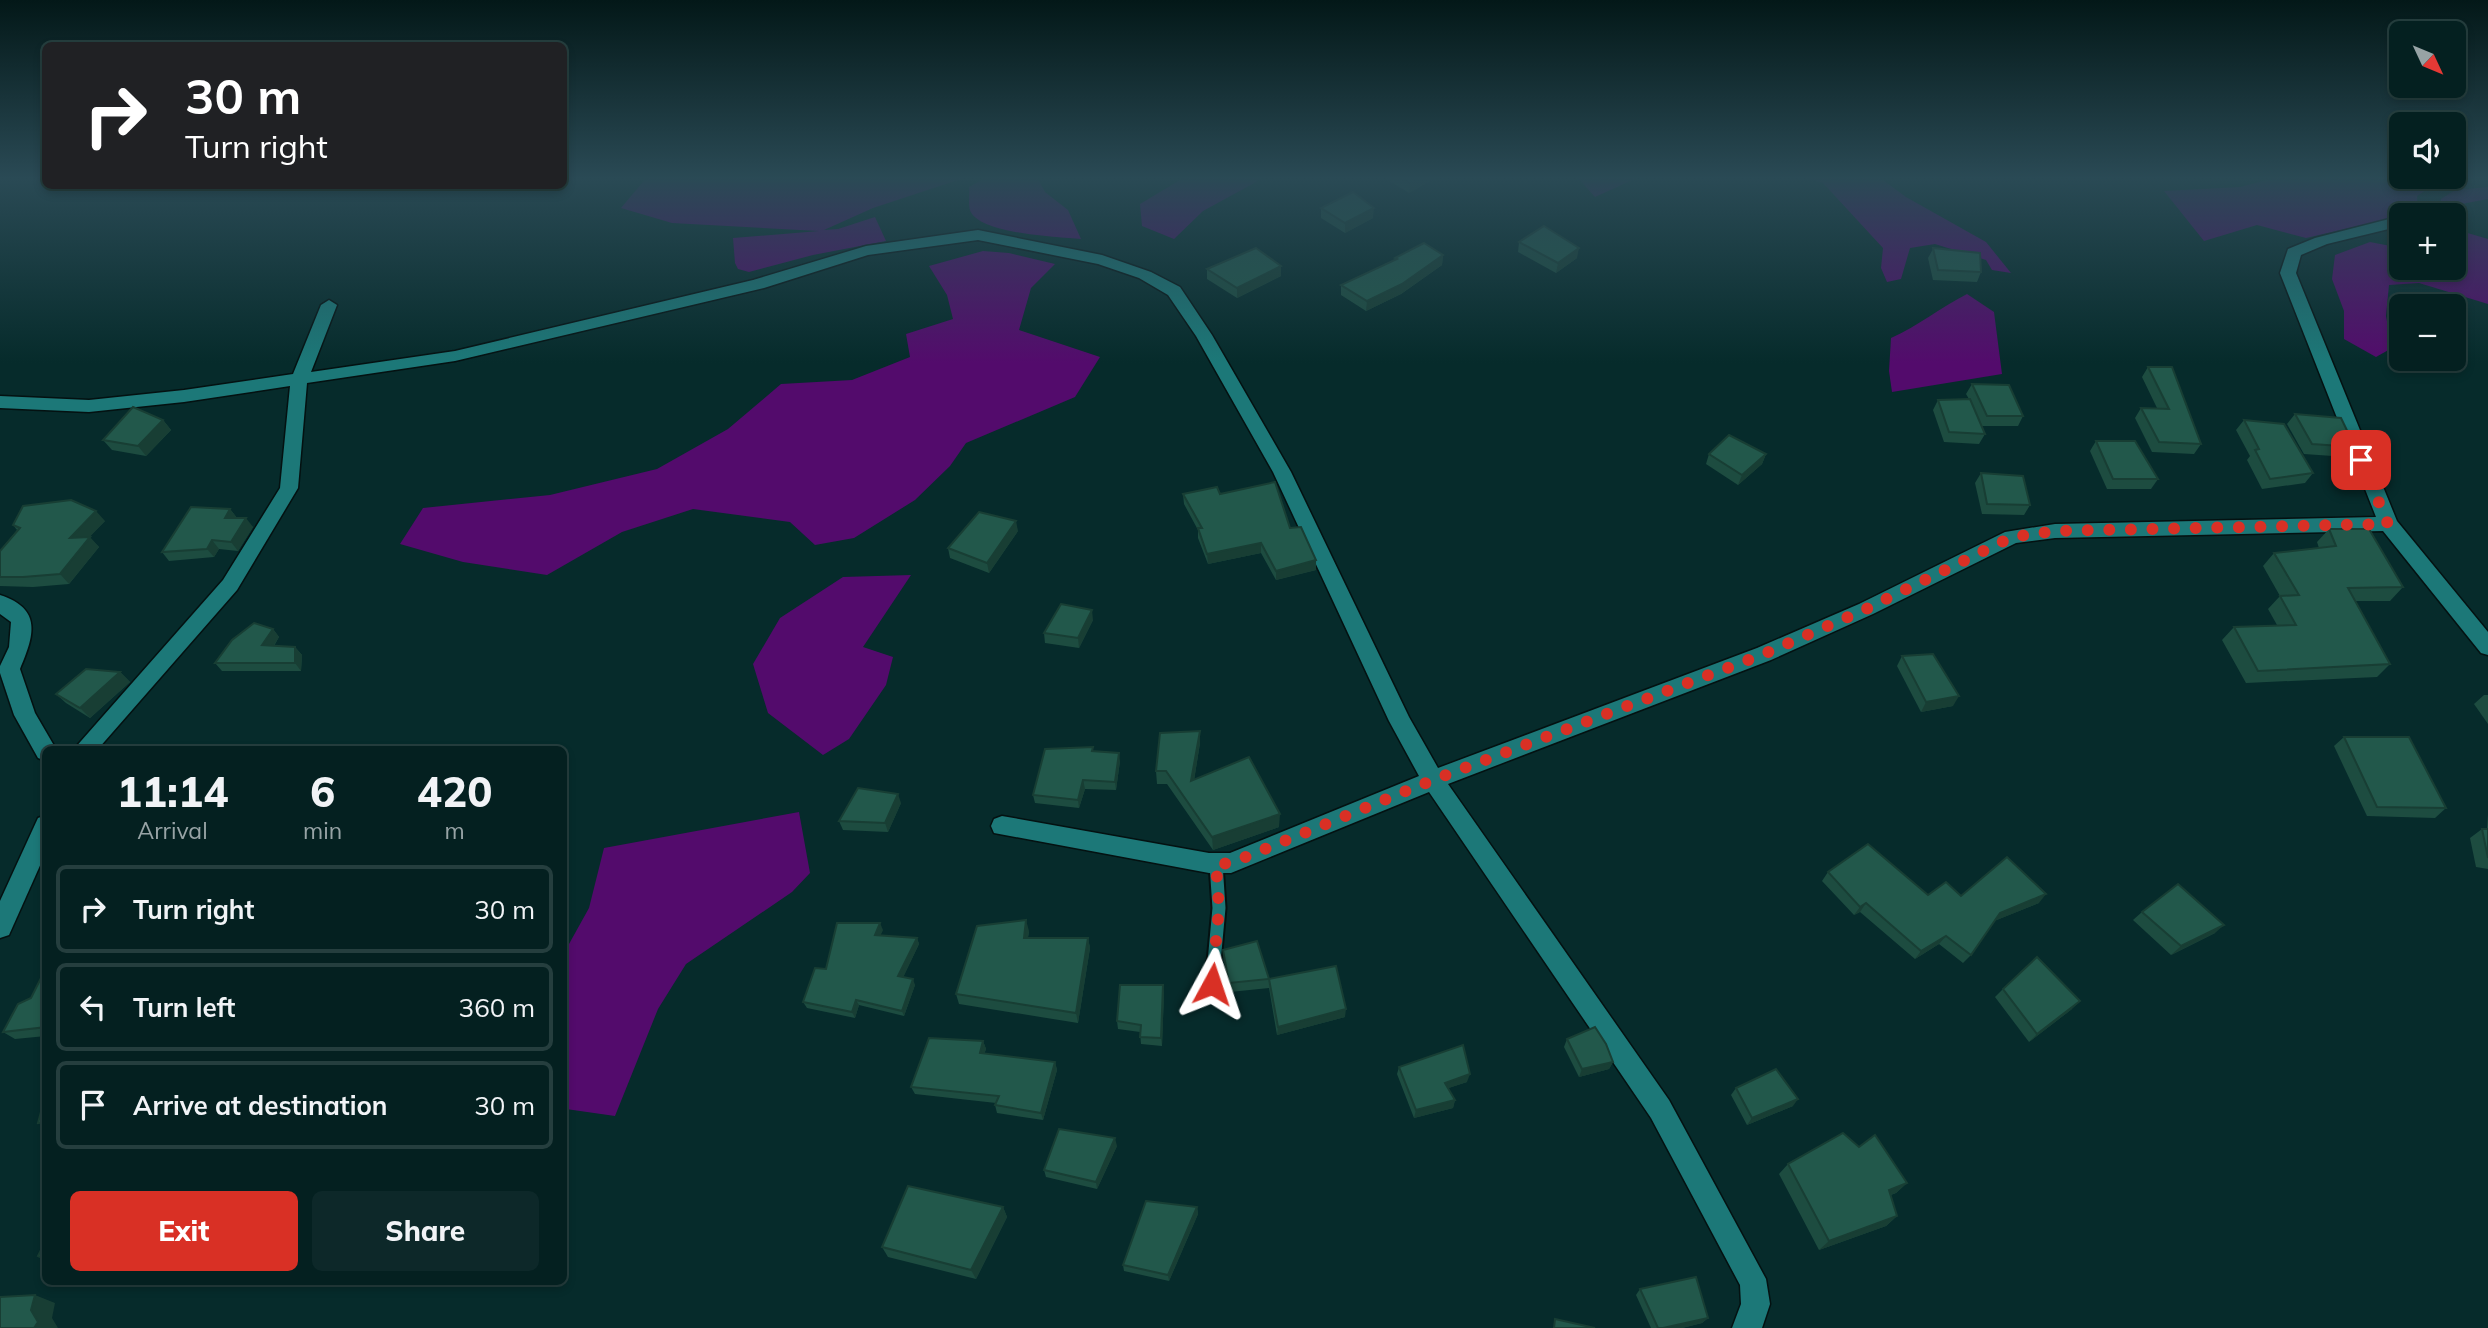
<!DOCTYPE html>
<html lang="en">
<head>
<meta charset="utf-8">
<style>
  :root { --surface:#042020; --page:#0d2829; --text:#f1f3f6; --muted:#97a3a5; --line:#253e3e; --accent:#d93025 }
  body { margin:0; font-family:Mulish,sans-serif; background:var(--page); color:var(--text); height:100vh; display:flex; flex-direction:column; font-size:26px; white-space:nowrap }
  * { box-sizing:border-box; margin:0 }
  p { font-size:23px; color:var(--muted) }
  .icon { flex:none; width:38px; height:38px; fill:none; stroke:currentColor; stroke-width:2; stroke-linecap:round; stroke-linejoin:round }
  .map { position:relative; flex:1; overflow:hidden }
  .panel { position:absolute; left:42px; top:746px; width:525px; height:539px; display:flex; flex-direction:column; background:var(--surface); border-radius:10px; box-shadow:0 4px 10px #0003,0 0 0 2px var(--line) }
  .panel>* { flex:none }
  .top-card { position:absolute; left:42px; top:42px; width:525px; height:147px; border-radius:10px; box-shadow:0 4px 10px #0003,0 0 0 2px var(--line); background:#202124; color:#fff; overflow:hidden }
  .needle { width:46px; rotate:134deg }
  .tools { position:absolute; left:2389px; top:21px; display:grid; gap:14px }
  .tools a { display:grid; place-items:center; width:77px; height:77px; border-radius:10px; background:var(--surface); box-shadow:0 4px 10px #0003,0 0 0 2px var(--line); font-size:35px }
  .pin { position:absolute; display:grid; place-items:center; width:60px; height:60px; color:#fff; margin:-30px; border-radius:14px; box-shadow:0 4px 10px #0006 }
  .me { position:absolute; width:77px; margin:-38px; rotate:5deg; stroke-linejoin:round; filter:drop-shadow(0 0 5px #0008) }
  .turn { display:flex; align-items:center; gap:24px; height:147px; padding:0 28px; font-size:32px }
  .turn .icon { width:91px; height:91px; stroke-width:2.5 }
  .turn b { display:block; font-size:49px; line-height:60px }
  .eta { display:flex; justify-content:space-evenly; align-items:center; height:119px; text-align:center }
  .eta b { font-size:42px; font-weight:800; line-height:49px }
  .button { display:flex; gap:14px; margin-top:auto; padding:14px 28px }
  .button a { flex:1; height:80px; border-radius:10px; background:var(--accent); color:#fff; font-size:28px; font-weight:800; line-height:80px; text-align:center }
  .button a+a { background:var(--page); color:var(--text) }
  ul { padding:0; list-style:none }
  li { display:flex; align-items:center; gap:21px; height:88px; margin:0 14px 10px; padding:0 14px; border:4px solid var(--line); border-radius:10px }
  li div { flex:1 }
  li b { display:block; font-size:26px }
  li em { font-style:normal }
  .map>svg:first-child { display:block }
  .water { fill:#530b6c }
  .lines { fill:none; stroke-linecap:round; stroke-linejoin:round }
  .lane-casing { stroke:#041111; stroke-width:17 }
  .street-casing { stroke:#041111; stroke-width:3 }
  .lane { stroke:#1c7878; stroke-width:13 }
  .street { fill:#1c7878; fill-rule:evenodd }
  .wall { fill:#1d4c40 }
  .shaded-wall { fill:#183e34 }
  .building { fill:#22584b; stroke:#183e34; stroke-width:2 }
  .route { stroke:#d93025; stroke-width:12; stroke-dasharray:0 21.6 }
</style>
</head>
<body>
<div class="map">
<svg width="2488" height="1328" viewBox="0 0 2488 1328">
  <rect width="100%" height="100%" fill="#062b2b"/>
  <g class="water">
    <polygon points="647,177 967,177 873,208 824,230 838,229 875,217 886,241 813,255 749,272 738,269 735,263 733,238 819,231 672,223 621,208"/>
    <path d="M987 177H1037L1045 192 1068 210 1081 239C1057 237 987 234 972 214 967 208 970 196 969 187Z"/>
    <polygon points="1185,177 1260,177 1256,182 1203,211 1174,239 1142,226 1140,204"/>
    <polygon points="1577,177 1639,177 1595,197"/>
    <polygon points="1803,177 1879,177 1906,197 1986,242 2011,273 1992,270 1986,260 1935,244 1910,248 1901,279 1887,282 1881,268 1883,248 1823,183"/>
    <path d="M2278 177H2461L2470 183C2449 181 2435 183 2417 196L2418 212 2306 238 2257 225 2204 241 2164 191 2240 187Z"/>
    <polygon points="2488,187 2488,199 2440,208 2441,199 2455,190"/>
    <polygon points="2454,229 2488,239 2488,304 2419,283 2389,285 2386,316 2392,348 2376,357 2344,339 2344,311 2332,279 2335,255 2370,242 2401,248 2401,268 2454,268"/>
    <polygon points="983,251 1009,253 1055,264 1031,288 1019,330 1100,357 1075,397 966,443 950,466 915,500 854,538 815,545 790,522 693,509 622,532 547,575 463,562 400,544 423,508 550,495 657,469 728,429 781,384 852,380 910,357 906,334 953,319 947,295 929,266"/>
    <path d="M1967 294 1994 312 2002 374 1892 392 1889 371 1891 338C1918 326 1941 307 1967 294Z"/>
    <polygon points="911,575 863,647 893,657 886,685 849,739 823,755 768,713 753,664 780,618 843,577"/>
    <polygon points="799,812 810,873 792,892 686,964 658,1009 615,1116 566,1109 564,1098 564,953 589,908 604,848"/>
  </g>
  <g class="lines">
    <g class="lane-casing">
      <polyline id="lane" points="1212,984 1219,908 1216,864"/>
    </g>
    <g class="street-casing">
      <g id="street">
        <polygon points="2401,216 2401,226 2327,244 2301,255 2296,273 2397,521 2488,632 2488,655 2481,653 2383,531 2055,538 2016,543 1873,614 1771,660 1448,784 1669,1100 1766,1279 1770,1304 1762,1328 1732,1328 1741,1304 1740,1285 1651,1118 1429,792 1231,873 1209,873 994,833 991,826 994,819 1002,816 1209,853 1230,853 1419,776 1389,721 1273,472 1196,336 1168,295 1139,278 1098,264 978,240 868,255 764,288 455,361 307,383 298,488 237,590 98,749 74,749 223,580 280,488 290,386 184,402 89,412 0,408 0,396 89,400 184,390 293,374 321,305 329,300 337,305 311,372 455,351 753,280 866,246 978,230 1102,255 1151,272 1180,287 1212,335 1291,472 1409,717 1438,768 1757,648 1859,604 2005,532 2055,524 2376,517 2280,273 2288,249 2315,238"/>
        <path d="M0 595C43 609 34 636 20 669L35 713 56 749H46V761L38 758 14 715 0 673V666L9 647 11 622 0 614Z"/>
        <polygon points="46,815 46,852 9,935 0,938 0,901 38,818"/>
      </g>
    </g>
    <use href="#lane" class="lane"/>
    <use href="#street" class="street"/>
  </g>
  <g class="wall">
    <polygon points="1387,177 1437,177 1409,193 1386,179"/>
    <polygon points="1321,208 1373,218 1345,233 1321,218"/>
    <polygon points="1519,242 1577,258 1556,273 1518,252"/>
    <polygon points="1933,249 1981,272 1977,282 1933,280 1928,258"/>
    <polygon points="1443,255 1442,265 1401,294 1366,311 1341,295 1341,285 1395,260 1395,258"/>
    <polygon points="1281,266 1281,276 1237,298 1207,279 1207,269"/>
    <polygon points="2148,367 2201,444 2194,454 2152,452 2135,418 2141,408 2157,408 2142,377"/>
    <polygon points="1972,384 2023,416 2018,426 1982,426 1985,434 1979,444 1944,442 1933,410 1938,400 1969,399 1966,394"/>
    <polygon points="2295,414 2355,447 2347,457 2304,454 2287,424"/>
    <polygon points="163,420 171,430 146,456 112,450 103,440"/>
    <polygon points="2244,420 2313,473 2305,483 2262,489 2247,460 2250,456 2236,430"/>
    <polygon points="2096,441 2158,479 2151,489 2107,489 2090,451"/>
    <polygon points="1709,454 1766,454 1762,464 1738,485 1706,464"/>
    <polygon points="1981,473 2030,505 2024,515 1982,514 1975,483"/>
    <polygon points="1183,494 1220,494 1290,528 1316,570 1276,580 1261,553 1208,564 1198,538 1198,530 1184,504"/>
    <polygon points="230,509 237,518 253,527 238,551 219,549 214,557 169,561 162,552"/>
    <polygon points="105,521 89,537 99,547 69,584 33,587 0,586 0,551 17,530 13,525"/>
    <polygon points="2329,529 2403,587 2390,601 2355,601 2390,664 2377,677 2246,683 2222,640 2234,627 2277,625 2268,609 2280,596 2263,566 2274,553 2319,548 2317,542"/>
    <polygon points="1018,531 989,573 950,558 948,548"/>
    <polygon points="1093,620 1079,648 1045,643 1044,633"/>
    <polygon points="273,629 279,637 274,646 295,647 302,655 301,671 222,671 215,663"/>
    <polygon points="1902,656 1953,706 1921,712 1897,666"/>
    <polygon points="120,672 130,682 90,718 66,703 56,694"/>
    <polygon points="2484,695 2488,695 2488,724 2474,704"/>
    <polygon points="1200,731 1200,743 1194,780 1279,827 1213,850 1167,784 1157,784 1156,771"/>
    <polygon points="2344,737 2446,808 2435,818 2367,816 2334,746"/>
    <polygon points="1094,751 1120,761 1116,790 1085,789 1079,808 1035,803 1033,795"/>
    <polygon points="901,803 888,832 843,830 839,821"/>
    <polygon points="2488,814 2488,869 2476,867 2470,838 2482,829 2487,829"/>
    <polygon points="1828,872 1928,895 2039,903 1994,921 1971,955 1963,963 1939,944 1915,959 1860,912 1854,915 1822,881"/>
    <polygon points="2142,912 2215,933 2171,955 2133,920"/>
    <polygon points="883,930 880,935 917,938 919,944 903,977 915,985 904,1016 859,1005 855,1018 807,1008 803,1002 826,969"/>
    <polygon points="1029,931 1028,938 1088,938 1090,948 1078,1023 959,1004 956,994"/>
    <polygon points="1223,950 1269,979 1345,1017 1277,1035 1269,988 1230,992 1224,959"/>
    <polygon points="46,976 46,1036 15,1039 3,1032 31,998"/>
    <polygon points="2003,989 2072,1009 2029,1042 1995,997"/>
    <polygon points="1164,993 1162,1046 1141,1044 1140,1032 1118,1029 1117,1021"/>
    <polygon points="1567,1039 1613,1062 1609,1069 1579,1077 1564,1047"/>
    <polygon points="983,1041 986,1049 984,1054 1055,1062 1057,1070 1043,1120 997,1113 995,1105 996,1103 915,1094 911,1087"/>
    <polygon points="1399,1067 1467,1082 1448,1088 1455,1100 1453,1108 1414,1118 1397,1074"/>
    <polygon points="1736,1088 1793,1106 1747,1125 1731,1095"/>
    <polygon points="1117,1146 1097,1189 1046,1177 1044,1170"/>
    <polygon points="1859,1147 1907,1183 1896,1193 1891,1195 1897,1216 1886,1226 1819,1250 1779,1174 1788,1164"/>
    <polygon points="1003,1207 1007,1217 976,1279 888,1257 882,1247"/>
    <polygon points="1197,1207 1198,1214 1169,1281 1124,1271 1123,1265"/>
    <polygon points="1640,1289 1708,1318 1702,1323 1682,1328 1651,1328 1636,1295"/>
  </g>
  <g class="shaded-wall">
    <polygon points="1422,177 1437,177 1409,193 1410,183"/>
    <polygon points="1374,208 1373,218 1345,233 1345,223"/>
    <polygon points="1579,248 1577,258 1556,273 1558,263"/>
    <polygon points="1443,255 1442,265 1401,294 1366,311 1367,301"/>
    <polygon points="1281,266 1281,276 1237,298 1237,288"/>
    <polygon points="163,420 171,430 146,456 138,446"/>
    <polygon points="1766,454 1762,464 1738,485 1742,475"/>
    <polygon points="230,509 237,518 225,518"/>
    <polygon points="96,511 105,521 79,548 70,538"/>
    <polygon points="246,518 253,527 238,551 231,542"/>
    <polygon points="1016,521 1018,531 989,573 987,563"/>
    <polygon points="90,537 99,547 69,584 60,574"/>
    <polygon points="212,540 219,549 214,557 207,549"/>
    <polygon points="1261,543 1261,553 1208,564 1207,554"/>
    <polygon points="1316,560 1316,570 1276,580 1276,571"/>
    <polygon points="1092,610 1093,620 1079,648 1078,638"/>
    <polygon points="273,629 279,637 269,653 262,645"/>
    <polygon points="295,647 302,655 301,671 295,663"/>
    <polygon points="120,672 130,682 90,718 80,708"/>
    <polygon points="1959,696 1953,706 1921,712 1926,702"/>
    <polygon points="1200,731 1200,743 1192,794 1191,781"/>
    <polygon points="1119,753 1120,761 1116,790 1115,782"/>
    <polygon points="1083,780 1085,789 1079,808 1078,800"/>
    <polygon points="898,794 901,803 888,832 885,823"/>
    <polygon points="1280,814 1279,827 1213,850 1212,837"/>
    <polygon points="2046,894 2039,903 1992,922 2000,913"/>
    <polygon points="1866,903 1860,912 1854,915 1860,907"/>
    <polygon points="1026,920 1029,931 1026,948 1024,938"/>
    <polygon points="880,923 883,930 878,941 875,935"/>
    <polygon points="2224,925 2215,933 2171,955 2181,946"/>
    <polygon points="1946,936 1939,944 1915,959 1921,951"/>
    <polygon points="917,938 919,944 901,982 898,976"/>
    <polygon points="1088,938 1090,948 1078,1023 1076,1013"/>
    <polygon points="913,979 915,985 904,1016 902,1011"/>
    <polygon points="1163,985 1164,993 1162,1046 1161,1038"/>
    <polygon points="856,1000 859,1005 855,1018 852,1012"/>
    <polygon points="2080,1001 2072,1009 2029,1042 2037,1034"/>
    <polygon points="1346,1009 1345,1017 1277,1035 1278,1027"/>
    <polygon points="983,1041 986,1049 982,1061 980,1053"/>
    <polygon points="1055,1062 1057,1070 1043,1120 1041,1113"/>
    <polygon points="1613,1062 1609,1069 1579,1077 1582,1069"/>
    <polygon points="1470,1074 1467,1082 1443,1090 1445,1083"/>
    <polygon points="1798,1099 1793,1106 1747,1125 1752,1118"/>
    <polygon points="1455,1100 1453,1108 1414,1118 1416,1110"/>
    <polygon points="1115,1138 1117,1146 1097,1189 1096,1182"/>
    <polygon points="1907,1183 1896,1193 1878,1199 1889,1190"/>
    <polygon points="1003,1207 1007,1217 976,1279 971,1270"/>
    <polygon points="1197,1207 1198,1214 1169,1281 1168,1275"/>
    <polygon points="1897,1216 1886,1226 1819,1250 1829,1241"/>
    <polygon points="35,1295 55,1303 52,1318 58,1328 34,1328 31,1310"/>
    <polygon points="1708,1318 1702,1323 1682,1328 1663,1328"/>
  </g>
  <g class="building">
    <polygon points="1399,177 1422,177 1410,183"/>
    <polygon points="1353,192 1374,208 1345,223 1321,208"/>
    <polygon points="1544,226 1579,248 1558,263 1519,242"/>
    <polygon points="1424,243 1443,255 1402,284 1367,301 1341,285 1397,259 1395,258"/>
    <polygon points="1256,248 1281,266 1237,288 1207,269"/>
    <polygon points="1933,248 1980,253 1981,272 1938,270"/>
    <polygon points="2148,367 2172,367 2201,444 2159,442 2141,408 2169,409"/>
    <polygon points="1972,384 2009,385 2023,416 1987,416"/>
    <polygon points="1970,399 1985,434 1949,432 1938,400"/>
    <polygon points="133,407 163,420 138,446 103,440"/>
    <polygon points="2295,414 2341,418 2355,447 2312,444"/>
    <polygon points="2244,420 2284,424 2313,473 2270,479 2255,450 2259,449"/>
    <polygon points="1729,435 1766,454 1742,475 1709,454"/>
    <polygon points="2096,441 2135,441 2158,479 2113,479"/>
    <polygon points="1981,473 2023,476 2030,505 1987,504"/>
    <polygon points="1275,482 1290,528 1301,527 1316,560 1276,571 1261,543 1207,554 1198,528 1202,528 1183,494 1217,487 1220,494"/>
    <polygon points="71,500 96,511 70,538 90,537 60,574 23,577 0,577 0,551 20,528 13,525 23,506"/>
    <polygon points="191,507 230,509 225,518 246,518 231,542 212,540 207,549 162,552"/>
    <polygon points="979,512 1016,521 987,563 948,548"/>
    <polygon points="2329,529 2369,529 2403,587 2348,588 2390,664 2258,671 2234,627 2296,625 2280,596 2299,595 2274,553 2336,546"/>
    <polygon points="1061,604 1092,610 1078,638 1044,633"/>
    <polygon points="254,623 273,629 262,645 295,647 295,663 215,663 232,640"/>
    <polygon points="1933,654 1959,696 1926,702 1902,656"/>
    <polygon points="86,669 120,672 80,708 56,694"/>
    <polygon points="1200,731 1191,781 1249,757 1280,814 1212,837 1166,771 1156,771 1160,733"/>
    <polygon points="2344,737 2409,737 2446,808 2377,807"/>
    <polygon points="1093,747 1092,751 1119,753 1115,782 1083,780 1078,800 1033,795 1045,749"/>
    <polygon points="858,788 898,794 885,823 839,821"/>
    <polygon points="2482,829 2488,829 2488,858"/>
    <polygon points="1868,844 1928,895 1946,882 1961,896 2007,857 2046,894 2000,913 1971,955 1946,936 1921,951 1866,903 1860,907 1828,872"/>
    <polygon points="2178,884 2224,925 2181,946 2142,912"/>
    <polygon points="1026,920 1024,938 1088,938 1076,1013 956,994 977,926"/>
    <polygon points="837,923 880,923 875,935 917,938 898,976 913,979 902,1011 856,1000 852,1012 803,1002 815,968 826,969"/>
    <polygon points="1257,941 1269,979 1229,983 1223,950"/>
    <polygon points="2037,957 2080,1001 2037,1034 2003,989"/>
    <polygon points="1336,966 1346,1009 1278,1027 1269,979"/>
    <polygon points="42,976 46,976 46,1027 3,1032 18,1004 31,998"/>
    <polygon points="1120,985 1163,985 1161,1038 1140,1037 1141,1025 1117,1021"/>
    <polygon points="1595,1027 1606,1044 1613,1062 1582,1069 1567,1039"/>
    <polygon points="929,1038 983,1041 980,1053 1055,1062 1041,1113 995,1105 999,1096 911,1087"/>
    <polygon points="1463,1045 1470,1074 1445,1083 1455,1100 1416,1110 1399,1067"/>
    <polygon points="1776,1069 1798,1099 1752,1118 1736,1088"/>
    <polygon points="46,1093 46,1122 38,1123"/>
    <polygon points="1059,1129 1115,1138 1096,1182 1044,1170"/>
    <polygon points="1843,1133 1859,1147 1875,1135 1907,1183 1889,1190 1897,1216 1829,1241 1788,1164"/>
    <polygon points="908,1186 1003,1207 971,1270 882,1247"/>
    <polygon points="1146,1201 1197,1207 1168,1275 1123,1265"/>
    <polygon points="46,1240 46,1260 38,1256"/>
    <polygon points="1696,1277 1708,1318 1663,1328 1658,1328 1640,1289"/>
    <polygon points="35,1295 31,1310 38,1322 34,1328 0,1328 0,1297"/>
    <polygon points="1555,1319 1595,1328 1554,1328"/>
  </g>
  <linearGradient id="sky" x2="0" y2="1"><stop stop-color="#031818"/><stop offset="0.49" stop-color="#2a4a55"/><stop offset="1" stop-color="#2a4a55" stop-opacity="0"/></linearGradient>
  <rect width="2488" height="363" fill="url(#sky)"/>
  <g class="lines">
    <polyline class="route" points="1212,984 1219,908 1216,864 1231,863 1433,780 1764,654 1866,609 2012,537 2055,531 2388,524 2361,460"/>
  </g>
</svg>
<div class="tools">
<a><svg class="needle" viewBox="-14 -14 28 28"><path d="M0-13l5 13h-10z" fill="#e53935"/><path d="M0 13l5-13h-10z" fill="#97a3a5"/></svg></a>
<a><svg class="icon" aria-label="sound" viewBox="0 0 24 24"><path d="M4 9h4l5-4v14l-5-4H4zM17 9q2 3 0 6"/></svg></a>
<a>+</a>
<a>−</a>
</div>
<div class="pin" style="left:2361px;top:460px;background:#d93025"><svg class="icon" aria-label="arrive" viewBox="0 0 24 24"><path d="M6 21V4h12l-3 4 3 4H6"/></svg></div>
<svg class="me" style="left:1212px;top:984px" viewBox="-20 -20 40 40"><path d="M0-17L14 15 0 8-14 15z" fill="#d93025" stroke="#fff" stroke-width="4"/></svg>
<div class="top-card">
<div class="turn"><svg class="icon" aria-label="right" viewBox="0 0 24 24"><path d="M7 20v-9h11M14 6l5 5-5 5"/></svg><div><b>30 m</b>Turn right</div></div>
</div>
<section class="panel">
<div class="eta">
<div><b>11:14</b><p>Arrival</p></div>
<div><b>6</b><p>min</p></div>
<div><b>420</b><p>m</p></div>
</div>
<ul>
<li><svg class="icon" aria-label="right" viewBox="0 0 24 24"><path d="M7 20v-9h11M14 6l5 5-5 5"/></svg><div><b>Turn right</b></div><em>30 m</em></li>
<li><svg class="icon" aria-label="left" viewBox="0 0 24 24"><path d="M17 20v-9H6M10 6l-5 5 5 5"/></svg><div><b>Turn left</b></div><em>360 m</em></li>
<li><svg class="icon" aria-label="arrive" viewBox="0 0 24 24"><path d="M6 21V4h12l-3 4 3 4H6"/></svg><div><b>Arrive at destination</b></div><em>30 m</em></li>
</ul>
<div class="button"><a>Exit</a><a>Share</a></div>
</section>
</div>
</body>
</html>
